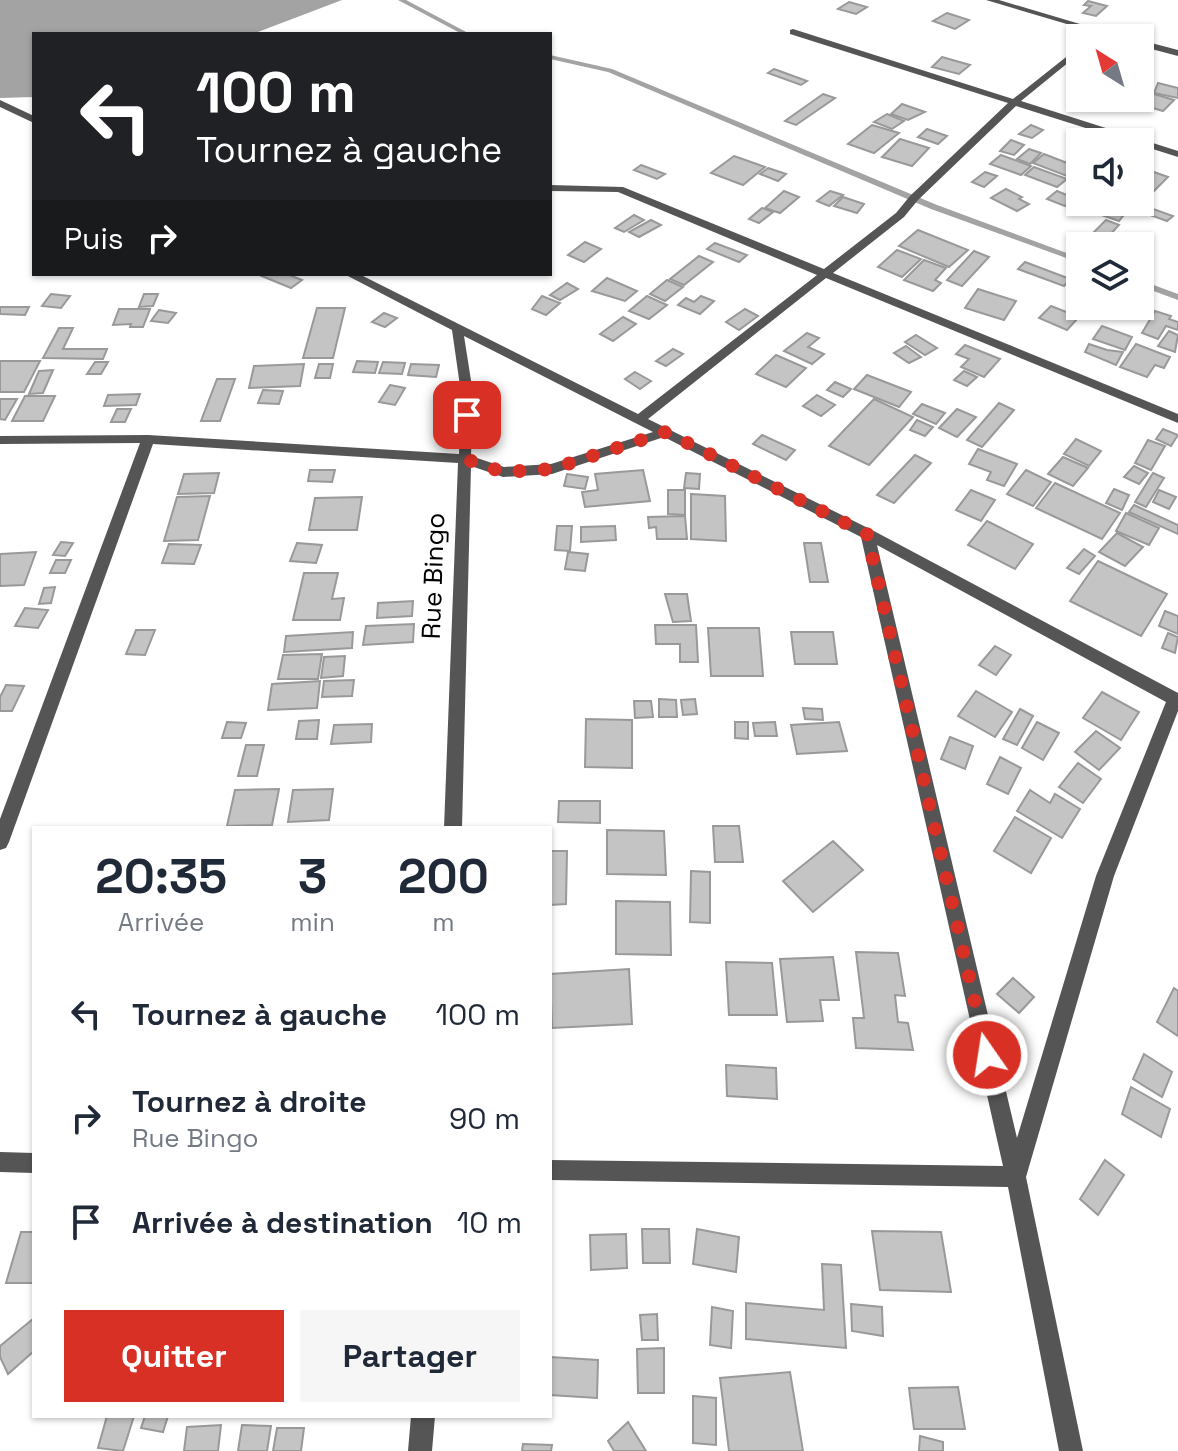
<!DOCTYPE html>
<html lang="fr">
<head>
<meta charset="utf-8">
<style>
  :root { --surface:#fff; --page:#f6f6f7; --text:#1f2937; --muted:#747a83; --accent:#d93025 }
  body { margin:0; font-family:"Space Grotesk",sans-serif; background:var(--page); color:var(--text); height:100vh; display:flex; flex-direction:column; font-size:30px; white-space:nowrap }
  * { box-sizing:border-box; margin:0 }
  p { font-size:26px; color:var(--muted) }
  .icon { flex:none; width:44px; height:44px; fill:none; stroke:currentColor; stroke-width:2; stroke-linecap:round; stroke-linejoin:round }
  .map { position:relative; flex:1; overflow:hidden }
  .drawer { position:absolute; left:32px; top:826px; width:520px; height:592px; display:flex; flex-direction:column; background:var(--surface); border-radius:0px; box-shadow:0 2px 6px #0004 }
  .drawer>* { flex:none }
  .top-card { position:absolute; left:32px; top:32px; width:520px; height:244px; border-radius:0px; box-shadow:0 2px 6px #0004; background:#202124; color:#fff; overflow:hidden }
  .needle { width:52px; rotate:323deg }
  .fabs { position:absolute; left:1066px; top:24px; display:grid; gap:16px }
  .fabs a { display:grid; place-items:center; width:88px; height:88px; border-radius:0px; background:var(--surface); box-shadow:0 2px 6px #0004; font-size:40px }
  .pin { position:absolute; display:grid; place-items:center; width:68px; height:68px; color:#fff; margin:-34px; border-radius:16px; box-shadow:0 4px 12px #0006 }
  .me { position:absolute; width:88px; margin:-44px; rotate:347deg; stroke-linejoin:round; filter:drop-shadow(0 0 6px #0008) }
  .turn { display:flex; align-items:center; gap:28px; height:168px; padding:0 32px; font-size:36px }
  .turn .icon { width:104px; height:104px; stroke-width:2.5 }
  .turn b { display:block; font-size:56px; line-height:68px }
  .then { display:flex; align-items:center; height:76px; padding:0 32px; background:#0003; gap:16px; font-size:30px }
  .eta { display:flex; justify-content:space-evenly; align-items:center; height:136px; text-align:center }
  .eta b { font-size:48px; font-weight:700; line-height:56px }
  .action { display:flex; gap:16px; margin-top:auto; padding:16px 32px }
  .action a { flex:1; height:92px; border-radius:0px; background:var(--accent); color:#fff; font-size:32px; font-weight:700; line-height:92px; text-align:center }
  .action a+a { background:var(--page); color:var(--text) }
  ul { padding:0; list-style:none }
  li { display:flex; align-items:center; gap:24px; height:104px; padding:0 32px }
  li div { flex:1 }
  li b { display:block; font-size:30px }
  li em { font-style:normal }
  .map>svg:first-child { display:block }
  .water { fill:#a3a3a3 }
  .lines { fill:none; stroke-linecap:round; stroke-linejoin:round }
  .stream { fill:#a3a3a3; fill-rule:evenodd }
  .building { fill:#c4c4c4; stroke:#999; stroke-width:2 }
  .street { fill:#555; fill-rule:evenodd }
  .route { stroke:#d93025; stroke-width:14; stroke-dasharray:0 25.2 }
  .labels { text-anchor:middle; stroke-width:6; stroke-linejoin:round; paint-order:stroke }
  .street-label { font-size:26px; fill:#000; stroke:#fff }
</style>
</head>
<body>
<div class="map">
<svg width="1178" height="1451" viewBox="0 0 1178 1451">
  <rect width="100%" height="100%" fill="#fff"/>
  <polygon class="water" points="0,0 342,0 253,34 34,34 34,97 0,98"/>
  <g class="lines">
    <g class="stream">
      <polygon points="398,0 406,0 470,34 462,34"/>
      <polygon points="550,55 612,69 937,205 1080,258 1080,263 931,209 608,72 550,59"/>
      <polygon points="1140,280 1178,294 1178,300 1140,286"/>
    </g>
  </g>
  <g class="building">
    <polygon points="1088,1 1107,6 1096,16 1083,13 1091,6 1084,5"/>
    <polygon points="849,2 867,7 856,14 838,9"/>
    <polygon points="947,13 969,20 955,29 933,21"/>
    <polygon points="942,57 970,65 959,74 932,67"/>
    <polygon points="774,69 807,81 801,85 768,73"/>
    <polygon points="1158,83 1178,88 1178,98 1154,93"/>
    <polygon points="823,94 835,98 796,125 785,121"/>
    <polygon points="1154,94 1174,100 1163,111 1143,105"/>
    <polygon points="902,104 925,112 908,120 891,114"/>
    <polygon points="887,114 904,121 892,129 874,122"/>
    <polygon points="872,125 899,133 874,153 848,144"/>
    <polygon points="1031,125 1043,130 1032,138 1019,134"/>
    <polygon points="927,129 947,136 938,144 918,137"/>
    <polygon points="900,139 929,148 912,166 882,157"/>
    <polygon points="1011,140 1024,145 1014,155 1000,151"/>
    <polygon points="1029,149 1041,153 1030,164 1017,159"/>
    <polygon points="1044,154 1080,168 1080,181 1033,163"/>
    <polygon points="1001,155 1031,166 1021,175 990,164"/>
    <polygon points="734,156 765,167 743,185 711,173"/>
    <polygon points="641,165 665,174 657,179 634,170"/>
    <polygon points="1034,167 1067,179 1057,187 1025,175"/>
    <polygon points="768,168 786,174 778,181 760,174"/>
    <polygon points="1151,171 1168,177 1151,194 1140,190 1140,182"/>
    <polygon points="985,172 997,176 984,187 972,182"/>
    <polygon points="1006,189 1022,197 1019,199 1029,204 1017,211 991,198"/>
    <polygon points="784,191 799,197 780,213 765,208"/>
    <polygon points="830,191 843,195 829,206 817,201"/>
    <polygon points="1057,191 1074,198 1065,206 1047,199"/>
    <polygon points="843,197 864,204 857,213 834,206"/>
    <polygon points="1098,202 1134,202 1119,221 1090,211"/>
    <polygon points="1142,205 1173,216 1167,221 1136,210"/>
    <polygon points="762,208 773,212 759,223 749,219"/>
    <polygon points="634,215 644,220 624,232 615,228"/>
    <polygon points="651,220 661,225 639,237 629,232"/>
    <polygon points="1106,220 1119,225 1107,238 1093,233"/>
    <polygon points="918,230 968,250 949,267 899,246"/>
    <polygon points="585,242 601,249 584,262 568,255"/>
    <polygon points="715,243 747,255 739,262 707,249"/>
    <polygon points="897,250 921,259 902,277 878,267"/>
    <polygon points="974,251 989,257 962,286 947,280"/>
    <polygon points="699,256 713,262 684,285 670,279"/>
    <polygon points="924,260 946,268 935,280 941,283 933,291 904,280"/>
    <polygon points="1025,262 1070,279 1064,286 1018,269"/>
    <polygon points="257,274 287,274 302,280 291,288"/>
    <polygon points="607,278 637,291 625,301 592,291"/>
    <polygon points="667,280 683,287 665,301 650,294"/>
    <polygon points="567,283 578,289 560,300 550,295"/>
    <polygon points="978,289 1016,301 1004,320 965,308"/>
    <polygon points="51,294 70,296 61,308 42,306"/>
    <polygon points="144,294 158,294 153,306 139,307"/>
    <polygon points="542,296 560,303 546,315 532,309"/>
    <polygon points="647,296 667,305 649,319 629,311"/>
    <polygon points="701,296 714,301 700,314 678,305 686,298 694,302"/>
    <polygon points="1051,306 1079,317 1067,330 1039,318"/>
    <polygon points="0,307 29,307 25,315 0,314"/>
    <polygon points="317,308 345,308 333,358 303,358"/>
    <polygon points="119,309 150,309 143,327 130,327 131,324 113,325"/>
    <polygon points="745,309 758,316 739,330 726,322"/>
    <polygon points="159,310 176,313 168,323 151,321"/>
    <polygon points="1155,311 1171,316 1169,319 1178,322 1178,330 1166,326 1158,339 1142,333"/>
    <polygon points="384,313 397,318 385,327 372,322"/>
    <polygon points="623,317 636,324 613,341 600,334"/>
    <polygon points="1102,326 1132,337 1125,350 1093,339"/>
    <polygon points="59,328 73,328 63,349 107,349 103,359 43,358"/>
    <polygon points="1169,331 1178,335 1175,352 1158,346"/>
    <polygon points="807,333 819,338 808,347 824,354 812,364 784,351"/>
    <polygon points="916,335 937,348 925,355 905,342"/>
    <polygon points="1089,344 1107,350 1123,352 1116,365 1085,352"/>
    <polygon points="1136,344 1170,357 1164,368 1155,365 1147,377 1120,367"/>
    <polygon points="965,345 1000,359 984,377 961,367 969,359 956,354"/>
    <polygon points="906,346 921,357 909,363 894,353"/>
    <polygon points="673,349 683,354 666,366 656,361"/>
    <polygon points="776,355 806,368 786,387 756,374"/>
    <polygon points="0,361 40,361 24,392 0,392"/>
    <polygon points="357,361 378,362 375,373 353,372"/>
    <polygon points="95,362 108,362 101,374 87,374"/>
    <polygon points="383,362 405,363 402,374 379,373"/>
    <polygon points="304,364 300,386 249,388 254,366"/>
    <polygon points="319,364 333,364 330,378 315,378"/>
    <polygon points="411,364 439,365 436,377 408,375"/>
    <polygon points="53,370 43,393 29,394 39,371"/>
    <polygon points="964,371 977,377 967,386 954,380"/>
    <polygon points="635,372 651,381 640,389 625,379"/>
    <polygon points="867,375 911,392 899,407 854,389"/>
    <polygon points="217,379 235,379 220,421 201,421"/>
    <polygon points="835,382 851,389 843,397 827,390"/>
    <polygon points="390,385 405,388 395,405 379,402"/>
    <polygon points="263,390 283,391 279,404 258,403"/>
    <polygon points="140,394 136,405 104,406 108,395"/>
    <polygon points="817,395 835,405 821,416 803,406"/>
    <polygon points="25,396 55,396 43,421 12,421"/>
    <polygon points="0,399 17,399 5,420 0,419"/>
    <polygon points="874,399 913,417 869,465 829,446"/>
    <polygon points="999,403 1014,410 982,447 967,440"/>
    <polygon points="922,404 945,413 936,424 913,414"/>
    <polygon points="117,409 131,409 125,422 111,422"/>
    <polygon points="957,409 976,417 957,437 939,428"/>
    <polygon points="917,420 933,427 925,436 910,430"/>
    <polygon points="1163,429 1178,435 1171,446 1156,439"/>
    <polygon points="762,435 795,450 786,460 753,444"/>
    <polygon points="1076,439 1101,451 1089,466 1064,454"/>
    <polygon points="1148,440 1165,446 1151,470 1135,463"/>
    <polygon points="978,449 1017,464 1004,486 987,480 991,472 969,464"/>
    <polygon points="915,455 931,463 894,503 877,495"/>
    <polygon points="1063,457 1088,468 1073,486 1048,474"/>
    <polygon points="1134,466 1148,473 1139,484 1124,477"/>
    <polygon points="310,470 335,470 332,482 308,481"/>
    <polygon points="643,470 650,501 585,507 582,492 598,490 595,474"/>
    <polygon points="1026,470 1051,482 1033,506 1007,494"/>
    <polygon points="219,473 214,493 178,494 184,474"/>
    <polygon points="686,473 700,474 699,489 684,488"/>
    <polygon points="1153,473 1164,478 1146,507 1135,502"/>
    <polygon points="567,474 588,477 585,489 564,486"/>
    <polygon points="1055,483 1120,513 1102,539 1036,508"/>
    <polygon points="1114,489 1129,495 1122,510 1106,503"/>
    <polygon points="668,490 685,490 685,515 668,514"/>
    <polygon points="971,490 995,500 981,521 956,510"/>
    <polygon points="1159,490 1176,497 1169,509 1153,502"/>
    <polygon points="691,494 725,496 726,541 691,539"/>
    <polygon points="210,496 198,540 164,541 177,497"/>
    <polygon points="362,497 357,530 309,530 315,498"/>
    <polygon points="1134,505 1178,525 1178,534 1129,512"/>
    <polygon points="1126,513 1159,528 1149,545 1116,531"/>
    <polygon points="685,516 687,539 657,539 656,527 649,528 648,517"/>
    <polygon points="987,521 1033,544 1015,569 968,545"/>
    <polygon points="557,526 572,526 570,551 555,550"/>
    <polygon points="615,526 616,540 581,542 581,527"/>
    <polygon points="1117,533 1143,547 1125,566 1099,552"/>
    <polygon points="61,542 73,543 65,556 53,555"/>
    <polygon points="297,543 322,545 316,563 290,561"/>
    <polygon points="804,543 821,543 828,582 810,582"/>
    <polygon points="169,544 201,545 194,564 162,563"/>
    <polygon points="1084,549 1095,556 1079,574 1067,568"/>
    <polygon points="36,552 24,585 0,586 0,554"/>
    <polygon points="568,552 588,554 585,571 565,569"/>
    <polygon points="56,560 71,560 65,573 50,573"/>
    <polygon points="1098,561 1167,594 1141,636 1070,601"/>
    <polygon points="304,573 338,573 332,599 344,598 340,620 293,620"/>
    <polygon points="55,587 51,603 39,604 44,588"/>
    <polygon points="665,594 687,594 691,621 673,622"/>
    <polygon points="413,601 412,616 377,618 378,603"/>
    <polygon points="25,608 48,610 38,628 15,626"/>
    <polygon points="1165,611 1178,616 1178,634 1159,626"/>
    <polygon points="414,624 413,642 363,645 366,626"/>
    <polygon points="655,625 696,625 698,662 680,662 680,644 656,644"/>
    <polygon points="708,628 759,628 763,676 711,676"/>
    <polygon points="136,630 155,630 145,655 126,654"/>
    <polygon points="353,632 352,648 284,652 286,636"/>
    <polygon points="791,632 833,632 837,664 795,664"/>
    <polygon points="1168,633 1178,637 1175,653 1162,648"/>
    <polygon points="995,646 1011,655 996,675 979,665"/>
    <polygon points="322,654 318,679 278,679 283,655"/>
    <polygon points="345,656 343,676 321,678 324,657"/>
    <polygon points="354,680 352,696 322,697 324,681"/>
    <polygon points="320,681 317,708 268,710 272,684"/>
    <polygon points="6,685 24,686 12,711 0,711 0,697"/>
    <polygon points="976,691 1012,712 995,737 958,716"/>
    <polygon points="1102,692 1139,712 1121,740 1083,718"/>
    <polygon points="659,699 676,700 677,717 659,717"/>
    <polygon points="695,699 697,714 683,715 681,700"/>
    <polygon points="634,701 651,701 653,717 635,718"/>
    <polygon points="803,708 822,709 823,720 805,719"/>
    <polygon points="1020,709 1033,716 1017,745 1003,739"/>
    <polygon points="586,719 632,720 632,768 585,767"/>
    <polygon points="319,720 317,739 296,739 299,721"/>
    <polygon points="227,722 246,723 241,738 222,738"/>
    <polygon points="735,722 748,722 748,739 735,738"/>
    <polygon points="775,722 777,736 755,736 753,723"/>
    <polygon points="839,722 847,751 797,754 791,725"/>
    <polygon points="1037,722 1059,733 1043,760 1022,748"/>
    <polygon points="372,724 371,742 331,744 334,725"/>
    <polygon points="1096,731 1120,748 1099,770 1075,752"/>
    <polygon points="950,737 973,746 965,769 941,759"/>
    <polygon points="246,745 264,745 257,776 238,776"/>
    <polygon points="1000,757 1021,768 1008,794 987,784"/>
    <polygon points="1078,763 1101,779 1083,803 1059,787"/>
    <polygon points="279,789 272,825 227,826 235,790"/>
    <polygon points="333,789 329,820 288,822 293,790"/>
    <polygon points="1030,790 1050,803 1055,794 1080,809 1062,838 1017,811"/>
    <polygon points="559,801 600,801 600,823 558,822"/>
    <polygon points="1015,817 1051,838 1031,873 994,851"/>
    <polygon points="713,826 739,826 743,862 715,862"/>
    <polygon points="607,830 664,831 666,875 607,874"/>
    <polygon points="833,841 863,870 813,912 783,881"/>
    <polygon points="550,851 567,851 566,904 550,905"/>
    <polygon points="691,871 710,872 710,923 690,922"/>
    <polygon points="616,901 670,902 671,955 616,954"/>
    <polygon points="856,952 898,953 905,996 895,995 898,1022 908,1023 913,1050 856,1048 853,1018 864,1018"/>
    <polygon points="833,957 839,1000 820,1000 823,1021 787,1022 780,959"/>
    <polygon points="726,962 772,963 777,1015 729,1015"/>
    <polygon points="629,969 632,1024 552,1028 550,974"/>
    <polygon points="1013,978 1034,997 1019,1013 997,994"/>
    <polygon points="1174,988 1178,991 1178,1036 1157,1022"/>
    <polygon points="1144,1054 1172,1072 1162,1097 1133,1079"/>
    <polygon points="726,1065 776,1068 777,1099 727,1096"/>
    <polygon points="1131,1087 1170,1109 1161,1137 1122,1114"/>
    <polygon points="1105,1160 1124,1175 1098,1215 1080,1199"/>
    <polygon points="642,1229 669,1229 670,1263 643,1263"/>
    <polygon points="697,1229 739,1237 736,1272 693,1264"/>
    <polygon points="872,1231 941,1232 951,1292 880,1290"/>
    <polygon points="21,1232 34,1232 34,1283 6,1283"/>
    <polygon points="626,1234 627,1268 591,1270 590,1235"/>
    <polygon points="822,1264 841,1265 846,1348 746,1339 746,1303 824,1310"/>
    <polygon points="851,1304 882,1307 883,1336 852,1331"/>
    <polygon points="712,1307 733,1311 731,1348 710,1345"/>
    <polygon points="657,1314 658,1340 642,1340 640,1315"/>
    <polygon points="34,1318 34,1351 8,1374 0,1357 0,1346"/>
    <polygon points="664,1348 664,1393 638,1393 637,1349"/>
    <polygon points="550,1357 598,1360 597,1398 550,1395"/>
    <polygon points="790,1372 803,1451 729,1451 720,1378"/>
    <polygon points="958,1387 965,1429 914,1429 909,1388"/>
    <polygon points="693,1396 716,1398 716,1445 693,1443"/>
    <polygon points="107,1416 134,1416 123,1451 98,1448"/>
    <polygon points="145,1416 168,1416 163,1432 141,1428"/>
    <polygon points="628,1422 646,1451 614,1451 608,1441"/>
    <polygon points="221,1425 218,1451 184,1451 187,1427"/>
    <polygon points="242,1425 271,1426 267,1451 238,1451"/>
    <polygon points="277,1428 304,1428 301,1451 273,1451"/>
    <polygon points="920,1436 943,1442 943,1451 919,1451"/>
    <polygon points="523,1444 552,1445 551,1451 522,1451"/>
  </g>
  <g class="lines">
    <g class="street">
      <polygon points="986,0 999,0 1127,38 1114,38"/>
      <path d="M793 29 1013 99 1080 46V53L1021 101 1178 151V157L1140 145V142H1130L1016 106 918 200 904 217 833 273 1178 414V423L826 278 648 419 872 530 1178 693V711L1114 876 1026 1177 1083 1451H1059L1008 1187 550 1180V1160L1003 1166 861 537 664 437 552 474 503 477 471 466 462 828H444L458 463 153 444 9 842 6 848 0 850V819L140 443 0 444V436L148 435 459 454 461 393 452 330 344 274H359L638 414 817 275 618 192 550 191V185L623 187 824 269 896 213 910 196 1008 103 790 34V30ZM464 336 653 432 551 464 504 467 471 456 473 393ZM877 545 1166 702 1096 876 1017 1138Z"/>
      <polygon points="1140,40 1178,50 1178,56 1140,46"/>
      <polygon points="0,100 34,116 34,123 0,107"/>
      <polygon points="0,1152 34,1153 34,1173 0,1172"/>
      <polygon points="411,1416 435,1416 432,1451 408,1451"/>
    </g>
  </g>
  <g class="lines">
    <polyline class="route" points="467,415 465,459 503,472 552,469 666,432 867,534 987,1055"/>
  </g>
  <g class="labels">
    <g class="street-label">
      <text transform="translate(433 576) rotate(-88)" y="9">Rue Bingo</text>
    </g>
  </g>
</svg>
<div class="fabs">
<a><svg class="needle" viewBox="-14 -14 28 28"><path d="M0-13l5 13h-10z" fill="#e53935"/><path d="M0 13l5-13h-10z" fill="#747a83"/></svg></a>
<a><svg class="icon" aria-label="sound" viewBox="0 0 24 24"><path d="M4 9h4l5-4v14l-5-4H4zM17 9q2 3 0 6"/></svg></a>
<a><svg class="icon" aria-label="layers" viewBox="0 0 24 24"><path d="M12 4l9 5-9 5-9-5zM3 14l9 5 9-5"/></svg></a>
</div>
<div class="pin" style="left:467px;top:415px;background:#d93025"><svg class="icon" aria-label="arrive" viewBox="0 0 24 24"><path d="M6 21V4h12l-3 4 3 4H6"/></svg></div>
<svg class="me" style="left:987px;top:1055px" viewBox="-20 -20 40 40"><circle r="17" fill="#d93025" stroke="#fff" stroke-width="3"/><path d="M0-11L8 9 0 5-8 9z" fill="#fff"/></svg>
<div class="top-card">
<div class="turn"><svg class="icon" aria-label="left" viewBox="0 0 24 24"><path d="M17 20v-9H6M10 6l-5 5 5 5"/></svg><div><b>100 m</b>Tournez à gauche</div></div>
<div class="then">Puis<svg class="icon" aria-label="right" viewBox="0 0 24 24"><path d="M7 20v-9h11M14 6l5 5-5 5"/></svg></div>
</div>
<section class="drawer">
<div class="eta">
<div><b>20:35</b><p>Arrivée</p></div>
<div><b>3</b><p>min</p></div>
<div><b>200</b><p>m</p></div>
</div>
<ul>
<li><svg class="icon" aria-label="left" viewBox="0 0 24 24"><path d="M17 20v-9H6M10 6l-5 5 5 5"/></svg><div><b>Tournez à gauche</b></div><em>100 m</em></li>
<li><svg class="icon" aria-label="right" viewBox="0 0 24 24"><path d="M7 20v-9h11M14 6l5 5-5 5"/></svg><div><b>Tournez à droite</b><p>Rue Bingo</p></div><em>90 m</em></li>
<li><svg class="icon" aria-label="arrive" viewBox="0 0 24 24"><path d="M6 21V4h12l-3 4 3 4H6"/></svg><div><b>Arrivée à destination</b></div><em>10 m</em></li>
</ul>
<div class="action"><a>Quitter</a><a>Partager</a></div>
</section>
</div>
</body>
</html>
